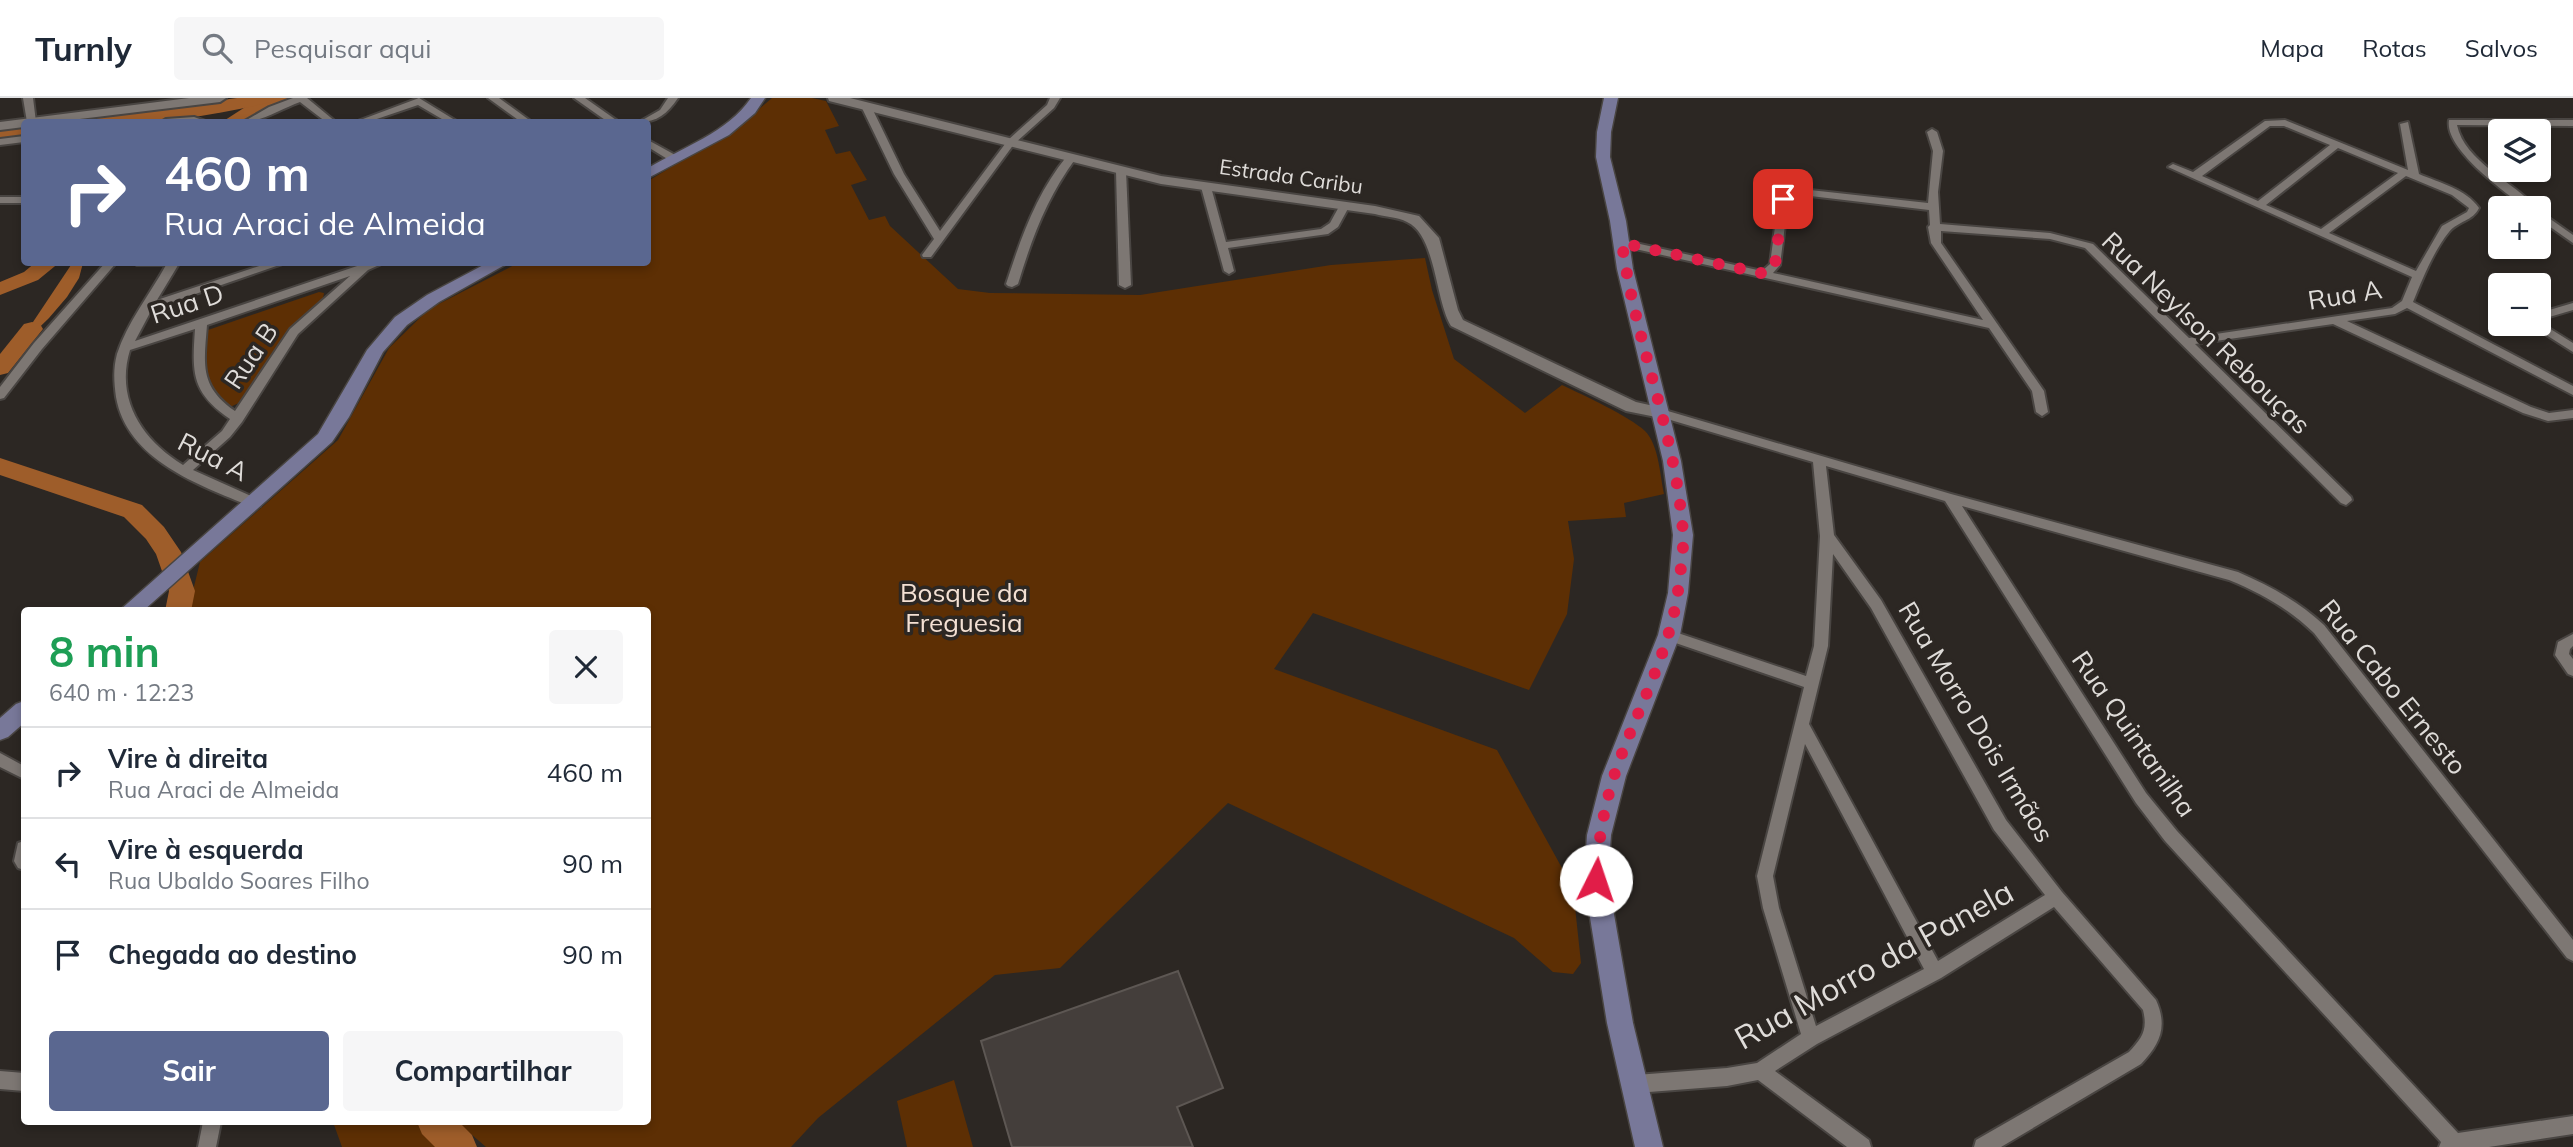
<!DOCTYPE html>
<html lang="pt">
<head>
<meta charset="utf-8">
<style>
  :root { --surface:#fff; --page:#f6f6f7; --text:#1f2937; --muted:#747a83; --line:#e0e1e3; --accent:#5a6790 }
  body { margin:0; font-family:Mulish,sans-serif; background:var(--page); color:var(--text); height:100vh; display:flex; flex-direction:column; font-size:26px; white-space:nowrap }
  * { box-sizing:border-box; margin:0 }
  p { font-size:23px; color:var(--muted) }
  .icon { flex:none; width:38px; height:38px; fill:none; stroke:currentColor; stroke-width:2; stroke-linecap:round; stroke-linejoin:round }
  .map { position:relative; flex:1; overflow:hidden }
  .sheet { position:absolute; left:21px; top:509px; width:630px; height:518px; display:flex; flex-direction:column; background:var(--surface); border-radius:7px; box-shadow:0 4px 10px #0003 }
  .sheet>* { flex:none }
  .banner { position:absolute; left:21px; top:21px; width:630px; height:147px; border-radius:7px; box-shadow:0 4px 10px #0003; background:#5a6790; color:#fff; overflow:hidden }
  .buttons { position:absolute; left:2488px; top:21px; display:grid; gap:14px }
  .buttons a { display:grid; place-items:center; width:63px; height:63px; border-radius:7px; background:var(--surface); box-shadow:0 4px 10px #0003; font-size:35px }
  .pin { position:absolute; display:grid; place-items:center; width:60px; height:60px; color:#fff; margin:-30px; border-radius:14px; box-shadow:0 4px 10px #0006 }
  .me { position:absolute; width:77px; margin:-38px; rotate:4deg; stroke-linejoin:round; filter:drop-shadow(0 0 5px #0008) }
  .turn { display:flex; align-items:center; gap:24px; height:147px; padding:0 28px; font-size:32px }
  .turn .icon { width:91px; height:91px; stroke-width:2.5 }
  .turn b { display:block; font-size:49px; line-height:60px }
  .round { display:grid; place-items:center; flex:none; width:74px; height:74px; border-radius:7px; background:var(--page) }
  .headline { display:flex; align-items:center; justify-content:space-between; height:119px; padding:0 28px }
  h1 { font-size:42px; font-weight:700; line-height:52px; color:#1e9e55 }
  .action { display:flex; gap:14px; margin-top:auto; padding:14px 28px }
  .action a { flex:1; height:80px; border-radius:7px; background:var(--accent); color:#fff; font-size:28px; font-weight:700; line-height:80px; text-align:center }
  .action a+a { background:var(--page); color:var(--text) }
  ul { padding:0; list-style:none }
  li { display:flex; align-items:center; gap:21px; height:91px; padding:0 28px; border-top:2px solid var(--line) }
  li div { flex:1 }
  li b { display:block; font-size:26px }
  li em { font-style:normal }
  header { display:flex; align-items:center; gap:42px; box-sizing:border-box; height:98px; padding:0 35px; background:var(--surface); border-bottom:2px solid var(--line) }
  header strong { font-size:33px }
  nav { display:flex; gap:38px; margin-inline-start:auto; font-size:24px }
  .search { width:490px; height:63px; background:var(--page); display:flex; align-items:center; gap:18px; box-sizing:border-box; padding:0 24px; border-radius:7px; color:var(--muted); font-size:26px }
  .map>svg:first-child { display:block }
  .green { fill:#5d2f04 }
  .water { fill:#9e5d2a }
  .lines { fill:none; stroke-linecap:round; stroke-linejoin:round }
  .river { fill:#9e5d2a; fill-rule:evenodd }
  .building { fill:#443e3b; stroke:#5d5753; stroke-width:2 }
  .minor-casing { stroke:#494542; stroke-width:4 }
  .tertiary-casing { stroke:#494542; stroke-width:4 }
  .secondary-casing { stroke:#494542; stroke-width:3 }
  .minor { fill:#7d7773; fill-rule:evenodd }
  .tertiary { fill:#7d7773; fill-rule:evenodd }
  .secondary { fill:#787899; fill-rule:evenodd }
  .route { stroke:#e11d48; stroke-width:12; stroke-dasharray:0 21.6 }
  .labels { text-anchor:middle; stroke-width:7; stroke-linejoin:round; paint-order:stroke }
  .far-street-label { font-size:21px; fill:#dfdcd9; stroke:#2c2723 }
  .street-label { font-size:26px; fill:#dfdcd9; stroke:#2c2723 }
  .park-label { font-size:26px; fill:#f3e0d3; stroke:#2c2723 }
  .near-street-label { font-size:32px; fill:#dfdcd9; stroke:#2c2723 }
</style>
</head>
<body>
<header>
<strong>Turnly</strong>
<div class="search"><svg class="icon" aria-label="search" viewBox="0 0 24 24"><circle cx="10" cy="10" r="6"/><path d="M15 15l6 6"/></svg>Pesquisar aqui</div>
<nav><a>Mapa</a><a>Rotas</a><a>Salvos</a></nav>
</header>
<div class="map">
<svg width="2573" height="1049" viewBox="0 0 2573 1049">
  <rect width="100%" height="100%" fill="#2c2723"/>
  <g class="green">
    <path d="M772 0H812L826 3 839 28 825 32 836 56 850 53 867 82 851 87 869 122 885 118 890 128 958 191 990 195 1140 197 1331 167 1425 160 1432 192 1454 261 1525 315 1562 287C1583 297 1629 318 1645 333 1659 347 1660 378 1664 396L1624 405 1626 419 1568 423 1574 461 1567 516 1529 592 1313 515 1274 571 1497 652 1573 790 1581 865 1573 876 1553 874 1514 840 1228 705 1060 870 995 877 818 1020 791 1049H486L457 1024H648V513H188L200 464 338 342 389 250 429 211 518 165 648 164V83L738 29Z"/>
    <path d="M319 194 324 195 323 200 283 240 243 303 228 310C201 284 200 268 208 232Z"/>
    <polygon points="954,982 973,1049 907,1049 897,1003"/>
    <polygon points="333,1024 423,1024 444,1049 342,1049"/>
  </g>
  <g class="water">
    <polygon points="259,0 293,0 278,5 245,24 222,24 253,4 250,3"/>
    <polygon points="73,164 83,165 79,180 67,199 49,220 11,257"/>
  </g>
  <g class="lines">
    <g class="river">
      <path d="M237 0H274L271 4C216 17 146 29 90 24L99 19Z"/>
      <polygon points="24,29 24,39 0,42 0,32"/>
      <polygon points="36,164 60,164 38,182 0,197 0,184 24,174"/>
      <polygon points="32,224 40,226 43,231 8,275 0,277 0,256 24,226"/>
      <polygon points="0,360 142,407 164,429 181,454 195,493 191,513 165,513 169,493 156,456 146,441 124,419 0,377"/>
      <polygon points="417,1024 459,1024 472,1037 477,1049 435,1049 422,1036"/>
    </g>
  </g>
  <polygon class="building" points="1178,873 1223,990 1177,1009 1193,1049 1012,1049 981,943"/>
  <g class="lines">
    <g class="minor-casing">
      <g id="minor">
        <polygon points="23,0 33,0 36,24 27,24"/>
        <path d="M293 0H307L336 24H326L300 4C283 10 259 25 243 24L269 9Z"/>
        <polygon points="419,0 458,24 447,24 418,7 368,24 355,24"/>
        <polygon points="488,0 499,0 532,24 521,24"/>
        <polygon points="574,0 585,0 619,24 608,24"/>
        <path d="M668 0H678C667 16 657 24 639 24L660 12Z"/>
        <polygon points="1050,0 1060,0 1054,10 1014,46 931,159 923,159 922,157 934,141 894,76 861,8 863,6 871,8 904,76 940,133 1008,42 1047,7"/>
        <polygon points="194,19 208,24 161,24 166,21"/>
        <path d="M2285 22 2408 72 2400 26 2408 24 2419 76C2440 85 2466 91 2479 110 2473 123 2458 123 2449 134 2434 152 2422 182 2413 204L2573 288V297L2407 210 2395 216 2347 223 2531 309 2549 315 2573 312V320L2548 323 2523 315 2333 226 2195 246 2351 399 2352 402 2346 407 2341 405 2085 150 2050 141 1941 133V145L2044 293 2048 314 2042 318 2036 314 2032 293 1989 230 1622 148 1617 145 1622 142 1762 173 1770 166 1779 99 1801 91 1928 105 1933 53 1927 34 1932 31 1937 34 1943 53 1938 94 1940 126 2050 135 2093 146 2189 240 2392 210 2402 203 2412 179 2168 69 2173 66 2193 74 2265 23ZM2270 28H2284L2330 47 2258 103 2202 78ZM2338 50 2398 75 2321 131 2266 107ZM2406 78 2452 97 2469 110 2467 114 2442 128 2416 173 2329 135ZM1802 97 1929 112 1930 127 1928 129 1931 145 1983 222 1773 175 1780 167 1788 103Z"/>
        <path d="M2449 22H2573V28L2457 27C2464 63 2515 85 2537 110H2526C2505 94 2444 51 2449 22Z"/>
        <polygon points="24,38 24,44 0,47 0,41"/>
        <polygon points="648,42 677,58 678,60 669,62 648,49"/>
        <path d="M1067 58 1076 60C1047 99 1032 140 1018 186L1012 189 1008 188 1006 186C1021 140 1036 96 1067 58Z"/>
        <polygon points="1121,70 1126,73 1131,187 1125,190 1119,187 1116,73"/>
        <polygon points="1206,86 1211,89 1226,144 1321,131 1330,125 1341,105 1345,104 1350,107 1338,129 1328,136 1228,150 1234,173 1229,176 1224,173 1201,89"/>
        <rect x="0" y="99" width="24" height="6"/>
        <polygon points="2539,113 2573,137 2573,145 2539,121"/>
        <polygon points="106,164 117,164 42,251 4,300 0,301 0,289 34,245"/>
        <path d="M132 164H180L157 202 271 164H288L152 211 135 243 369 164H386L368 172 298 236 242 324 230 339 193 372 260 402 261 405 260 408H250C199 387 127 362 116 299 114 284 113 271 117 256 127 225 150 196 166 167H137ZM350 178 290 231 235 313C199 288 204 266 207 227ZM195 231C192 275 191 294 230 321L222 333 183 367C142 342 115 301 130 252Z"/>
        <polygon points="2573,205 2573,212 2539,222 2539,215"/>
        <polygon points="2539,224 2573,245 2573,254 2529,226 2539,226"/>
        <path d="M1661 311 1951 396 2238 474C2270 488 2298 503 2324 527L2573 842V863L2567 860 2314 535C2289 511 2261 495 2229 482L1962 408 2146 695 2177 733 2458 1035 2573 1018V1036L2489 1049H2439L2441 1044 2165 743 2136 705 1945 403 1826 368 1834 437 1881 502 2006 722 2062 794 2156 902C2168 929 2160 946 2141 966L2001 1049H1974L1976 1042 2129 954C2142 940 2148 932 2143 912L2054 809 1941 880 1817 946 1775 973 1869 1042 1871 1049H1847L1758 982 1727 988 1636 995 1630 992 1627 986 1630 980 1636 977 1727 970 1757 965 1801 936 1763 810 1757 778 1804 589 1664 541 1662 537 1664 533 1669 532 1806 578 1814 548 1820 438 1813 364 1657 318 1655 315ZM1833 456 1871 510 1994 732 2045 797 1938 863 1809 626 1828 548ZM1805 646 1924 871 1816 928 1779 810 1773 778Z"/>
        <polygon points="2573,536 2573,548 2570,551 2569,556 2573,561 2573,578 2568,576 2555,557 2558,544"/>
        <polygon points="0,655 24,668 24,681 0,669"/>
        <polygon points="24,743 24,772 18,770 14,763 18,745"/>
        <polygon points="0,973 24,975 24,993 0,991"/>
        <polygon points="203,1024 221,1024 216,1049 198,1049"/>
      </g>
    </g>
    <g class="tertiary-casing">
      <g id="tertiary">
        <polygon points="189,0 226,0 220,4 55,24 24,24 24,29 0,32 0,24"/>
        <path d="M828 0H850L1161 78 1375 108 1419 118 1439 140 1458 212 1463 222 1636 304 1667 311 1669 315 1661 320 1626 313 1451 228C1435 202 1436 137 1407 124 1398 119 1385 119 1375 116L1161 86 829 3Z"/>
      </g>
    </g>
    <g class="secondary-casing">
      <g id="secondary">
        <path d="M751 0H765L755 15 729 37 648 80V70C683 49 727 35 751 0Z"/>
        <polygon points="1604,0 1618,0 1611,34 1610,59 1626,123 1633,171 1681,363 1693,437 1688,495 1680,537 1626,678 1611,737 1608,782 1633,925 1663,1049 1635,1049 1607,925 1584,782 1587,737 1602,678 1658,537 1668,495 1673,437 1663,363 1617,171 1610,123 1596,59 1597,34"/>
        <polygon points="489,164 510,164 439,204 407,227 383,254 349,319 332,344 143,513 119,513 318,336 367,252 395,219 427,197"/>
        <polygon points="24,603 24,625 8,639 0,642 0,620 16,606"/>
      </g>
    </g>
    <use href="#minor" class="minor"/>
    <use href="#tertiary" class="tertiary"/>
    <use href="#secondary" class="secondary"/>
  </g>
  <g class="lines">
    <path class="route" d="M1596 782C1598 746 1603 713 1614 678 1634 617 1669 558 1678 493 1680 475 1684 454 1683 435 1676 336 1635 243 1622 145L1765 176 1775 167 1783 101"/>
  </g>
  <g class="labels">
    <g class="far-street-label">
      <text transform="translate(1291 79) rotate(8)" y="7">Estrada Caribu</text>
    </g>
    <g class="street-label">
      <text transform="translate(2345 197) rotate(-9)" y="9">Rua A</text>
      <text transform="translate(187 206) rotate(-18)" y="9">Rua D</text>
      <text transform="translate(2206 235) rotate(44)" y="9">Rua Neylson Rebouças</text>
      <text transform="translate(251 258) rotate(-56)" y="9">Rua B</text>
      <text transform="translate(213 359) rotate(27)" y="9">Rua A</text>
      <text transform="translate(2393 589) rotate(51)" y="9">Rua Cabo Ernesto</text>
      <text transform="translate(1976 624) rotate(59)" y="9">Rua Morro Dois Irmãos</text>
      <text transform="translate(2134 636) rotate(55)" y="9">Rua Quintanilha</text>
    </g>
    <g class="park-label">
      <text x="964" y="504">Bosque da<tspan x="964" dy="30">Freguesia</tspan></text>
    </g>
    <g class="near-street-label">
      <text transform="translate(1874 867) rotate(-29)" y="11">Rua Morro da Panela</text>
    </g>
  </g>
</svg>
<div class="buttons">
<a><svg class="icon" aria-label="layers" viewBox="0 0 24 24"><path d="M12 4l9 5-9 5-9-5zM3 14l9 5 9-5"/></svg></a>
<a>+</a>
<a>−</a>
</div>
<div class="pin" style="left:1783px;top:101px;background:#d93025"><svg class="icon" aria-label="arrive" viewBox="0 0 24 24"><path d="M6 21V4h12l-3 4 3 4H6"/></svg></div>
<svg class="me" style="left:1596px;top:782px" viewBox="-20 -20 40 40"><circle r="19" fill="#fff"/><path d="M0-13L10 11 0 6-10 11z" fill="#e11d48"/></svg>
<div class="banner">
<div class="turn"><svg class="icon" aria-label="right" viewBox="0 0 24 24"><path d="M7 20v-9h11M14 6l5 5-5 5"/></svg><div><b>460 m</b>Rua Araci de Almeida</div></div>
</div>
<section class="sheet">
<div class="headline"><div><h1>8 min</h1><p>640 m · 12:23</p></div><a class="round"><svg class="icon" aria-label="close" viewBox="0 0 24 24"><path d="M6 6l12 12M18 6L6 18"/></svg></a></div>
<ul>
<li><svg class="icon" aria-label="right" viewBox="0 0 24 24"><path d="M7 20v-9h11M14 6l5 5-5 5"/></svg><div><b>Vire à direita</b><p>Rua Araci de Almeida</p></div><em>460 m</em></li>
<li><svg class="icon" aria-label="left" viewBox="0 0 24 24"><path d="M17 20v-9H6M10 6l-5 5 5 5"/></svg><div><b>Vire à esquerda</b><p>Rua Ubaldo Soares Filho</p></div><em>90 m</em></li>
<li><svg class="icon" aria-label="arrive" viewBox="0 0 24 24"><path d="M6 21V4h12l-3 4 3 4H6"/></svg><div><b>Chegada ao destino</b></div><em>90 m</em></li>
</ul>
<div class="action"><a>Sair</a><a>Compartilhar</a></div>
</section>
</div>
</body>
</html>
